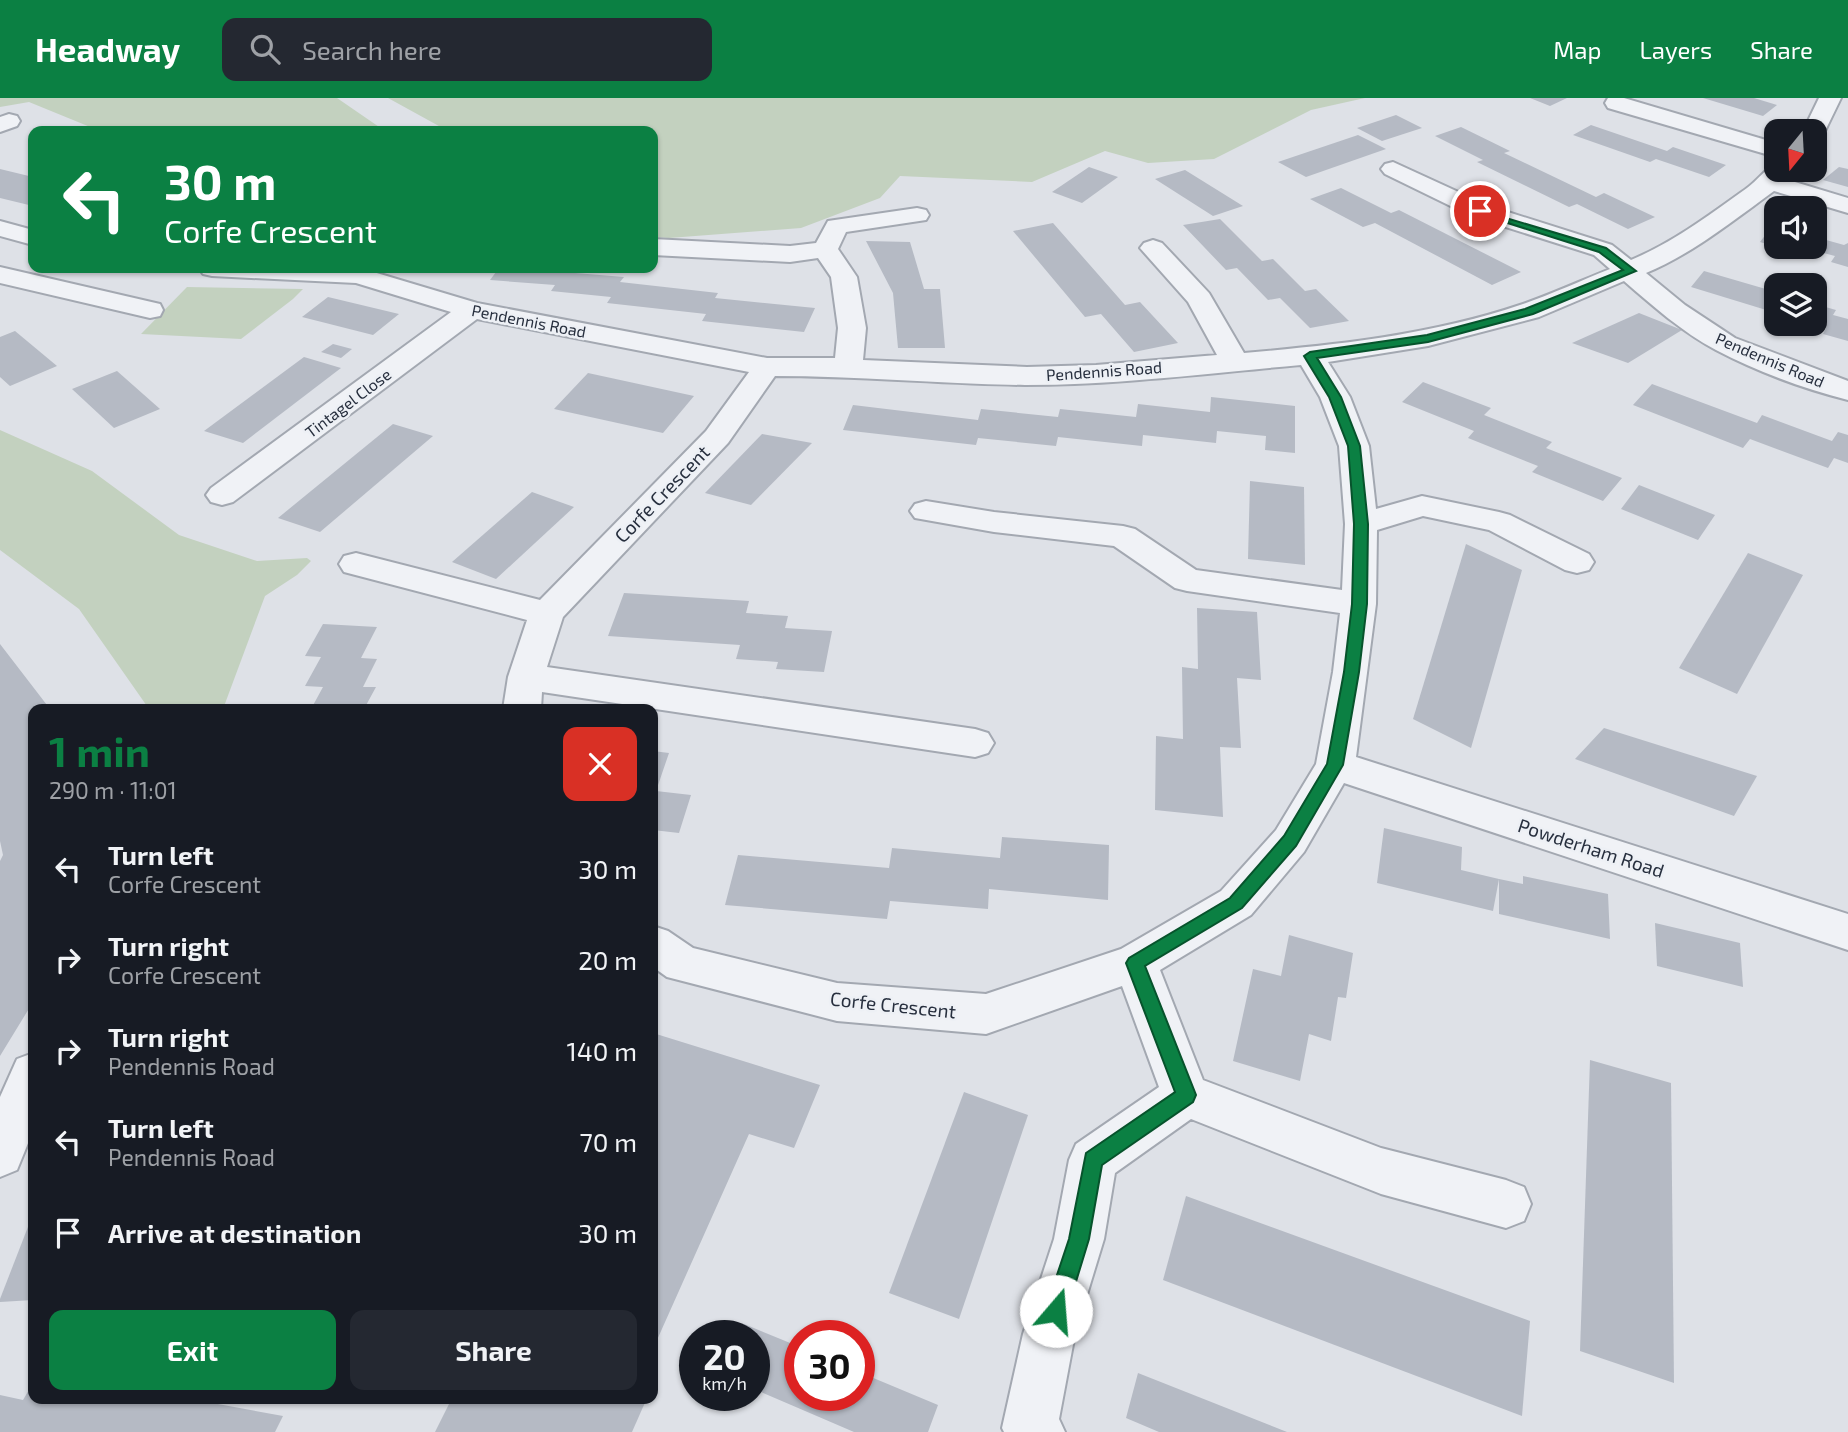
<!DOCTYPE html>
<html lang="en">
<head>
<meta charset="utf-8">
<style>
  :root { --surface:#171b24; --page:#242831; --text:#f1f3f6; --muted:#9ea1a6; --accent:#0b8043 }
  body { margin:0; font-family:"Exo 2",sans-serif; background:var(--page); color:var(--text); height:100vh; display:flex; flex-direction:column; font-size:26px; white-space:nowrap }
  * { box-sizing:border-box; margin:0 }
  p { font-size:23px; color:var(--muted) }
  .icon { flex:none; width:38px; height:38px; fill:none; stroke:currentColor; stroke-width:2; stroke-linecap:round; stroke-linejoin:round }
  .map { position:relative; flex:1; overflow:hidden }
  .details { position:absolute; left:28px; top:606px; width:630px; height:700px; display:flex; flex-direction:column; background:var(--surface); border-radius:14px; box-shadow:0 2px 5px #0004 }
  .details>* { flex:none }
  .top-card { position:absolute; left:28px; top:28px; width:630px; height:147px; border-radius:14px; box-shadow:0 2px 5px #0004; background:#0b8043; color:#fff; overflow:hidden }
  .needle { width:46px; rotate:198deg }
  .tools { position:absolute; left:1764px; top:21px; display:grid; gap:14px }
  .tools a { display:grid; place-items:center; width:63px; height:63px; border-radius:14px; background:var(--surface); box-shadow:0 2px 5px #0004; font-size:35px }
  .speed { position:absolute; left:679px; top:1222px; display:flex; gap:14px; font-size:35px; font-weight:700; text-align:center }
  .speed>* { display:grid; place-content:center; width:91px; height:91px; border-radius:50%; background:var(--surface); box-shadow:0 2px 5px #0004; line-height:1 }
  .speed small { font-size:18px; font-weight:400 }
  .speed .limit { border:10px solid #d22; background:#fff; color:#111 }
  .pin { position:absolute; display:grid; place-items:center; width:60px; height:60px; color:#fff; margin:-30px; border:4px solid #fff; border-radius:50%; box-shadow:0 2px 7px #0007 }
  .me { position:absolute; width:77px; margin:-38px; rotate:18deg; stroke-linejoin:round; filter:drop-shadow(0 0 5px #0008) }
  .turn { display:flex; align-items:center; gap:24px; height:147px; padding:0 21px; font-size:32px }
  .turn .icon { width:91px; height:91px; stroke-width:2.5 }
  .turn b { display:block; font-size:49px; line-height:60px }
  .round { display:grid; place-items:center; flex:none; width:74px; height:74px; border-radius:14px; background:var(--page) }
  .summary { display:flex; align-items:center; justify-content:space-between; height:119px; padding:0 21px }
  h1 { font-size:42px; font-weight:700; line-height:52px; color:var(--accent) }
  .action { display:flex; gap:14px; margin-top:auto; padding:14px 21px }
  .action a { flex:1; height:80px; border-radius:14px; background:var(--accent); color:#fff; font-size:28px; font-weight:700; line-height:80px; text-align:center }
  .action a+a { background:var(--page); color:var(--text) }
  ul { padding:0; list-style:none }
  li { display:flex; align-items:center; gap:21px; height:91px; padding:0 21px }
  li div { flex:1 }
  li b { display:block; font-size:26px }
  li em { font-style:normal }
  header { display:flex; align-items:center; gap:42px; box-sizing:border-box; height:98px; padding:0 35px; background:var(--accent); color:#fff }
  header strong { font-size:33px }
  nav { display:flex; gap:38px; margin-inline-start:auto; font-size:24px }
  .search { width:490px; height:63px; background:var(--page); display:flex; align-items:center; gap:18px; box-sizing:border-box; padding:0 24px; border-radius:14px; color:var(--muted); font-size:26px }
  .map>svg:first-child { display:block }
  .green { fill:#c3d1bf }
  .building { fill:#b5bac4 }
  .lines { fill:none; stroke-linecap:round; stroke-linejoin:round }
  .minor-casing { stroke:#a3a8b1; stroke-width:4 }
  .minor { fill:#f0f2f6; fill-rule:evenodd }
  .route { fill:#0b8043; stroke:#07532c; stroke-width:2 }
  .labels { text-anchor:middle; stroke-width:5; stroke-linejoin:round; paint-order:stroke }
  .far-street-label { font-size:16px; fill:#272f3e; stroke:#edf0f5 }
  .street-label { font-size:19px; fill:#272f3e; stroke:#edf0f5 }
</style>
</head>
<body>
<header>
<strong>Headway</strong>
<div class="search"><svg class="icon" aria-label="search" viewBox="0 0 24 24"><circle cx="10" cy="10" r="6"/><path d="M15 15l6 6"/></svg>Search here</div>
<nav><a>Map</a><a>Layers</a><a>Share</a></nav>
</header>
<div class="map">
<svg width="1848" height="1334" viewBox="0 0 1848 1334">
  <rect width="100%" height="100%" fill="#dee1e7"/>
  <g class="green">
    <polygon points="0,0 337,0 385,33 100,33 29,4 0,9"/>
    <polygon points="388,0 1365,0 1311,12 1214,61 1148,65 1105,53 1032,84 900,78 880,100 801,130 669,140 653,139 653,33 448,33"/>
    <polygon points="187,189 303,191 293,201 241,241 141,236"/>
    <polygon points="0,332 92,373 179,437 257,463 307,460 311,463 297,477 265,498 223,611 149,611 79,511 0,452"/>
  </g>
  <g class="building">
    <polygon points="1530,0 1567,0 1550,8"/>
    <polygon points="1703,0 1754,0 1777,7 1763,18"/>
    <polygon points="1396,17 1422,30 1382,43 1357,30"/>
    <polygon points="1591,27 1667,53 1673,49 1726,67 1709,79 1656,61 1650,64 1573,37"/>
    <polygon points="1461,29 1510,53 1504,55 1596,99 1604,95 1655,119 1628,131 1577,106 1569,109 1477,64 1483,62 1435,38"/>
    <polygon points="1358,37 1386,51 1306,79 1278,64"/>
    <polygon points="1089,69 1118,79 1082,105 1052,94"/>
    <polygon points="1839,69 1848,71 1848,89 1823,82"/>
    <polygon points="0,71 33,79 33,108 0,100"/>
    <polygon points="1185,72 1243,108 1213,118 1155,81"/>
    <polygon points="1341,90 1391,115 1399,112 1521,174 1492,187 1375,125 1363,129 1310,101"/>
    <polygon points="1220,121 1262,163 1273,161 1305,193 1316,191 1349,223 1310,230 1280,200 1268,202 1237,170 1226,172 1183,127"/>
    <polygon points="1776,123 1776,149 1760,144"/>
    <polygon points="1053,125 1125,207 1140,204 1178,245 1134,254 1101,216 1085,219 1013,133"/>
    <polygon points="1815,133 1822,135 1819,140 1844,147 1848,145 1848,169 1831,164 1835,158 1812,152 1808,158 1778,149 1815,149"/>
    <polygon points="866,143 910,144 924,191 940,191 945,250 898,250 893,195"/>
    <polygon points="499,170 566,170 563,174 624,179 620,184 718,195 715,200 815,210 804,234 702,223 706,216 607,205 611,199 551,193 555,187 490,182"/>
    <polygon points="1704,173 1776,194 1776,215 1691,189"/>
    <polygon points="328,199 399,216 373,237 302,219"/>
    <polygon points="1815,206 1836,212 1833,217 1848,221 1848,243 1823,236 1826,230 1815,227"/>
    <polygon points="1639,215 1682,232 1628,265 1572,245"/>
    <polygon points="15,233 57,268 10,288 0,279 0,239"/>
    <polygon points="333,246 352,251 341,260 321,254"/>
    <polygon points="304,259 341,270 243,345 204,333"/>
    <polygon points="117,273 160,311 114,330 72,291"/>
    <polygon points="588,275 694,298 663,335 554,311"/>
    <polygon points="1423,284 1491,310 1484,317 1552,344 1546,350 1622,380 1603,403 1532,374 1538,368 1468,340 1474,333 1402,304"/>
    <polygon points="1652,286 1757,325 1762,317 1832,343 1838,334 1848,337 1848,365 1834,360 1828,370 1750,341 1743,350 1633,307"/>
    <polygon points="1211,299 1295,308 1295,355 1265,352 1266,338 1217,333 1216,345 1143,337 1142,348 1058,339 1056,348 978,340 976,347 843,332 853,307 978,322 981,311 1058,319 1060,311 1136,319 1138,306 1210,314"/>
    <polygon points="393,326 433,338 320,434 278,420"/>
    <polygon points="762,336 812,345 751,407 705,395"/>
    <polygon points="1250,383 1304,389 1305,467 1248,461"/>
    <polygon points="1639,387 1715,417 1698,442 1621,411"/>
    <polygon points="532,394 574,409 496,481 452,464"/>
    <polygon points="1466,446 1522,472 1471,650 1413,621"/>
    <polygon points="1748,455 1803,477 1737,596 1679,570"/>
    <polygon points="624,495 749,503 746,515 788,518 785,530 832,533 824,574 776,571 778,564 736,561 740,547 608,538"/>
    <polygon points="1197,510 1257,514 1261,582 1237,580 1241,650 1220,649 1223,719 1155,712 1156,638 1183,641 1182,569 1198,571"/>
    <polygon points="323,526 377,529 361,560 377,561 363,589 376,589 364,611 311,611 323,589 305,588 321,559 305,558"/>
    <polygon points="0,546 50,611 33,611 33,904 0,958 0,763 3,757 0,743"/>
    <polygon points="1604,630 1757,678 1734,718 1575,661"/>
    <polygon points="653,653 669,655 656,693 691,697 679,735 653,732"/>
    <polygon points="1384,730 1462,749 1461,772 1499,781 1493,813 1377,785"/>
    <polygon points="1002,739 1109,747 1108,802 989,791 988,811 890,803 887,821 725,807 738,757 889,770 892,750 1000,760"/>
    <polygon points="1523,778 1608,796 1610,841 1499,816 1499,781 1523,786"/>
    <polygon points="1655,825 1740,845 1743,889 1657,868"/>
    <polygon points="1289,837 1353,855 1346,900 1338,899 1331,943 1309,936 1300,983 1233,963 1253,871 1281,878"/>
    <polygon points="653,935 820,987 794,1050 749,1036 653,1251"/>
    <polygon points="1590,962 1671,985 1674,1285 1580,1253"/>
    <polygon points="964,994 1028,1017 959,1221 889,1195"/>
    <polygon points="1186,1098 1530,1223 1522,1318 1163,1182"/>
    <polygon points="33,1116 33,1202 0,1204 0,1201"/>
    <polygon points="744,1226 800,1249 800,1297 859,1297 859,1274 938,1307 928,1334 854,1334 754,1291 754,1237 739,1237"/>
    <polygon points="1138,1275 1287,1334 1159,1334 1126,1320"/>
    <polygon points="33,1285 33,1300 185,1300 283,1318 275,1334 0,1334 0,1297 23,1302"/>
    <polygon points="452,1300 647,1300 632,1334 435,1334"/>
  </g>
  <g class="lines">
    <g class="minor-casing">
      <g id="minor">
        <polygon points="1608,0 1624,0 1776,45 1776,59 1608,10 1605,5"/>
        <polygon points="1819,0 1841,0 1825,33 1822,38 1815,40 1815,33 1803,33"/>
        <polygon points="9,16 17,18 20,23 17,28 0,34 0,19"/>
        <path d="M1393 64 1489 108 1612 147 1631 162C1672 145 1711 116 1747 90 1757 83 1767 69 1776 66V72H1792L1785 81 1848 100V115L1774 93C1734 122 1692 156 1646 175L1685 207 1735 240 1848 283V302C1804 291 1756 273 1716 252 1682 234 1653 208 1624 183L1539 219 1428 248 1328 264 1350 299 1369 348 1376 411 1422 398 1499 414 1510 417 1589 456 1594 464 1589 472 1577 475 1565 472 1489 432 1423 418 1377 432 1376 506 1356 659 1848 816V852L1344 685 1304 754 1251 817 1160 872 1203 982 1381 1050 1506 1082 1524 1089 1531 1106 1524 1123 1506 1130 1381 1096 1191 1021 1115 1075 1104 1141 1075 1236 1059 1321 1065 1334H1004L1002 1330 1023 1236 1054 1141 1069 1062 1076 1046 1159 989 1122 888 986 936 837 923 667 879 653 869V828L668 833 693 850 837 885 986 896 1121 851 1221 793 1276 732 1316 666 1333 574 1340 515 1187 493 1175 490 1114 448 994 434 915 420 910 413 915 406 926 403 994 414 1123 428 1135 431 1196 472 1342 492 1345 426 1339 348 1320 299 1301 267C1210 275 1117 287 1025 287 942 286 859 278 775 278L728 345 563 519 547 569 975 631 988 635 994 645 988 655 975 659 542 594 541 611H503L508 579 527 522 344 474 339 466 344 458 356 455 540 502 706 333 749 274 477 221 233 404 222 407 211 404 206 397 211 390 451 214 356 185 212 178 203 176 199 170H360L477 205 767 260H835L838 230 831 179 818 160 790 164 653 157V141L790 148 816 145 828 123 917 110 926 112 929 117 926 122 846 134 838 151 857 179 866 230 863 262 1027 269 1096 267 1217 257 1188 204 1140 150 1144 145 1153 142 1162 145 1209 195 1244 255C1336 247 1431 237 1520 207 1550 197 1580 183 1610 171L1594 157 1471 118 1385 76 1381 71 1385 66Z"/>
        <polygon points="0,123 33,132 33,147 0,138"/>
        <polygon points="0,169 160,206 163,212 160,218 150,220 0,185"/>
        <polygon points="33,955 33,1033 17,1072 0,1079 0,999 17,961"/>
      </g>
    </g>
    <use href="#minor" class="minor"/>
  </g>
  <polygon class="route" points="1476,111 1606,150 1636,173 1533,216 1428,244 1317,260 1341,299 1360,348 1368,426 1367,506 1359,574 1343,667 1296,748 1242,810 1145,868 1196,997 1193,1004 1102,1067 1089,1141 1067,1213 1064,1220 1056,1223 1049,1220 1045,1213 1069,1141 1086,1055 1175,994 1126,865 1129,860 1230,800 1284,738 1327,666 1344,574 1352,506 1354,426 1348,348 1329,299 1304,258 1310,254 1427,237 1525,211 1623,172 1599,154 1476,115"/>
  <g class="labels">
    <g class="far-street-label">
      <text transform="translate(529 223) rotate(11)" y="6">Pendennis Road</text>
      <text transform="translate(1770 262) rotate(23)" y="6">Pendennis Road</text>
      <text transform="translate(1104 273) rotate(-4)" y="6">Pendennis Road</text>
      <text transform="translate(348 305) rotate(-37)" y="6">Tintagel Close</text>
    </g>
    <g class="street-label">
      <text transform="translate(662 396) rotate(-46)" y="7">Corfe Crescent</text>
      <text transform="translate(1591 750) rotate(18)" y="7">Powderham Road</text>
      <text transform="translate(893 907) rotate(6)" y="7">Corfe Crescent</text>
    </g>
  </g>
</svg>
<div class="tools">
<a><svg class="needle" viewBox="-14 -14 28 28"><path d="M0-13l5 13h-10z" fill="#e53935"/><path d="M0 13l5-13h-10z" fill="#9ea1a6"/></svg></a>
<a><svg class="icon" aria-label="sound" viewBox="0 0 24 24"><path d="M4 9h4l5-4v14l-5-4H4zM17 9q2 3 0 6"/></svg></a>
<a><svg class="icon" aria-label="layers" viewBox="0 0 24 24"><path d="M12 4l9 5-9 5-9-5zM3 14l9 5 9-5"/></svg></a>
</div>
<div class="speed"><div>20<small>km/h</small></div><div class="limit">30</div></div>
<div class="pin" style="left:1480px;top:113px;background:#d93025"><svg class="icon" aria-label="arrive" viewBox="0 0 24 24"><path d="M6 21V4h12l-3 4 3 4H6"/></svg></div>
<svg class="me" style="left:1056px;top:1213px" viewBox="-20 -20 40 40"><circle r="19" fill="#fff"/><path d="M0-13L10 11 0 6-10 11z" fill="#0b8043"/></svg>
<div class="top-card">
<div class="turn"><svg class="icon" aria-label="left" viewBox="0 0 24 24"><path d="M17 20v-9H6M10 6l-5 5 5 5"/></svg><div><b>30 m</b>Corfe Crescent</div></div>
</div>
<section class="details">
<div class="summary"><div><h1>1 min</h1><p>290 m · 11:01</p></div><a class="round" style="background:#d93025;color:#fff"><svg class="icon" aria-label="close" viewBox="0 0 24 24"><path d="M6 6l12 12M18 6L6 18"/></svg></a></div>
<ul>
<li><svg class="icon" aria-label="left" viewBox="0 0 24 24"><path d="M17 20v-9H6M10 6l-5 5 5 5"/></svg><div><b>Turn left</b><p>Corfe Crescent</p></div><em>30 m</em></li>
<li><svg class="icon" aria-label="right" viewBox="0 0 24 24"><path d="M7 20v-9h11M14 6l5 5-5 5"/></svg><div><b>Turn right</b><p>Corfe Crescent</p></div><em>20 m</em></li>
<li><svg class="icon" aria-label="right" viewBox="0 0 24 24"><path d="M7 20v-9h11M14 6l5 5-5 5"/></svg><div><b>Turn right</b><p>Pendennis Road</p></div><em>140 m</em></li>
<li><svg class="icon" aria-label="left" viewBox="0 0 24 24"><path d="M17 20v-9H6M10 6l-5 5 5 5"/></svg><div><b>Turn left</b><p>Pendennis Road</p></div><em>70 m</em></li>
<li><svg class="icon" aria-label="arrive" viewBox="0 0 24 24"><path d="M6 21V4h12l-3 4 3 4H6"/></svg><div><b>Arrive at destination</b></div><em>30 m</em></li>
</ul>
<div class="action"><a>Exit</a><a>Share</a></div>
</section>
</div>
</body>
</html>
